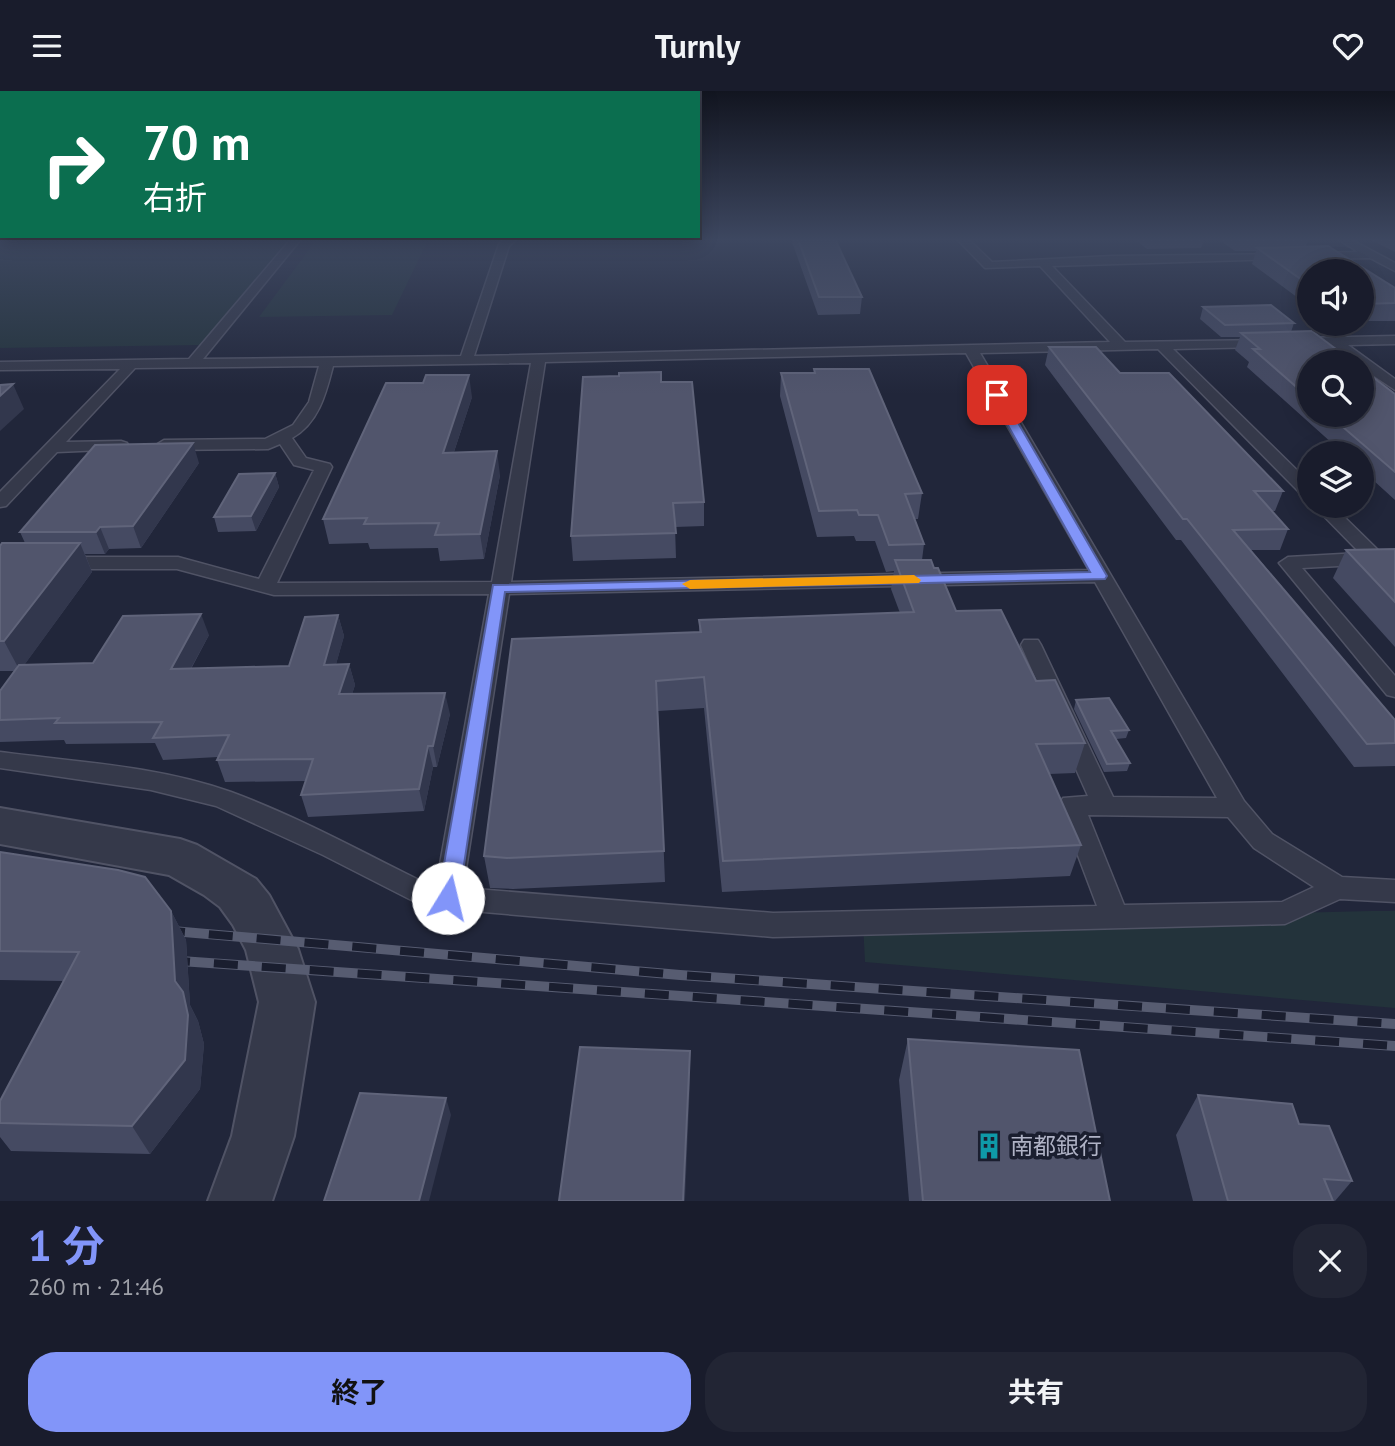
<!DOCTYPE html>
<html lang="ja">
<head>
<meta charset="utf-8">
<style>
  :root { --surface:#191c2c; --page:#222534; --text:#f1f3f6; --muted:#9fa1a9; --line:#373a48; --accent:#8295f9 }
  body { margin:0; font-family:"PT Sans","Noto Sans JP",sans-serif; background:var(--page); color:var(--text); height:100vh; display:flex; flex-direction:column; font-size:26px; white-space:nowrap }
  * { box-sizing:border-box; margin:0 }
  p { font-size:23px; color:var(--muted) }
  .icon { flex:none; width:38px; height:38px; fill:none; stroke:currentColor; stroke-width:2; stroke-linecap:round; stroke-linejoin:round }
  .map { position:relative; height:1110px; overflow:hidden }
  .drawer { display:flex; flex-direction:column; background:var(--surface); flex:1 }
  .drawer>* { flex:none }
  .top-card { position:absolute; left:0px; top:0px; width:700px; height:147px; box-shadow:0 4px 18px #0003,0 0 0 2px var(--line); background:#0b6e4f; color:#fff; overflow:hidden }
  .tools { position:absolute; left:1297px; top:168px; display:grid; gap:14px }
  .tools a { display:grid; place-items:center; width:77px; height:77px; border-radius:50%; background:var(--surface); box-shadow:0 4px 18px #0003,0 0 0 2px var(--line); font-size:35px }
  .pin { position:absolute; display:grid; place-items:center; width:60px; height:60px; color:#fff; margin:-30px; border-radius:14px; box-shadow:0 4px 10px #0006 }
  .me { position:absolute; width:77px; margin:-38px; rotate:9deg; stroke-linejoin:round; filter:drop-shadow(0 0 5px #0008) }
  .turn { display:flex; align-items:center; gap:24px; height:147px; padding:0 28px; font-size:32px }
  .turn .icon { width:91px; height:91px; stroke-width:2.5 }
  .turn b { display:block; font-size:49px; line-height:60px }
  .round { display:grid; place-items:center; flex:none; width:74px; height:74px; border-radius:28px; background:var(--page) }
  .overview { display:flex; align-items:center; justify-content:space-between; height:119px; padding:0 28px }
  h1 { font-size:42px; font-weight:700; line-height:52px; color:var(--accent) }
  .primary-button { display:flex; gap:14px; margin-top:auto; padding:14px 28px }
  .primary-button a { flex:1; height:80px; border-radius:28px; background:var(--accent); color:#111; font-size:28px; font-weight:700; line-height:80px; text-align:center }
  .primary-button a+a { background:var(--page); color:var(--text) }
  header { display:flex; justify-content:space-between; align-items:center; height:91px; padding:0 28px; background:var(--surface); font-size:32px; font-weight:700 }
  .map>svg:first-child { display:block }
  .green { fill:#23333b }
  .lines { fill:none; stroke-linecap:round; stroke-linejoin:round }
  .service-casing { stroke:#505365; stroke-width:3 }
  .tertiary-casing { stroke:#505365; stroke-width:4 }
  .service { fill:#35394a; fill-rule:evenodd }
  .tertiary { fill:#35394a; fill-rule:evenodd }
  .rail-casing { stroke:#575c71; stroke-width:10 }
  .rail { stroke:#1a1e2f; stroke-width:8; stroke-dasharray:24; stroke-linecap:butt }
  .wall { fill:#454a62 }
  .shaded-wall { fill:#32374d }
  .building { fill:#51556c; stroke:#60647a; stroke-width:2 }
  .route { fill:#8295f9; stroke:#5461a2; stroke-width:2 }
  .slow { fill:#f59e0b }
  .labels { text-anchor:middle; stroke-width:7; stroke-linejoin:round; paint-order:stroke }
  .near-poi-label { font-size:23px; fill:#b0b3c6; stroke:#1a1e2f; text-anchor:start }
</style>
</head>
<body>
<header><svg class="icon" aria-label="menu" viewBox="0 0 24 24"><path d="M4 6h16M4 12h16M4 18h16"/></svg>Turnly<svg class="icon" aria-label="heart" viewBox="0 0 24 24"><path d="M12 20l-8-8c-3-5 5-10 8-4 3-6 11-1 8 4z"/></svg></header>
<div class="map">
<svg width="1395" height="1110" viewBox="0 0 1395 1110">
  <rect width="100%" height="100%" fill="#21263a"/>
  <g class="green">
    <polygon points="289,148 200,254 0,257 0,149"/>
    <polygon points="427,151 392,224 259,226 314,152"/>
    <polygon points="1371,820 1395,820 1395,917 865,871 863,832"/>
  </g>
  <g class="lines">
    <g class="service-casing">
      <g id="service">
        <path d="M291 148H301L203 268 461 265 499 153 505 148H517L509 155 474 265 1110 251 1040 175 985 177 957 148H968L992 171 1112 165 1285 163V167L1281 168 1052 175 1125 251 1268 249V255L1263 256 1173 258 1309 391V406L1303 405 1158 258 980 262 1244 710 1272 743 1342 786 1395 789V811L1340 808 1285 833 773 846 425 816 323 764 216 715 151 699 0 677V661C76 671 158 675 231 701 299 726 364 762 429 794L436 795 489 503 274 504 177 478H62L53 472 62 466H178L259 488 314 379 294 374 280 353 268 358 164 359 156 354 164 349 265 348 293 334 309 311 319 275 135 277 66 351 121 350 127 352 129 355 127 358 57 361 6 415 0 416V401L120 278 0 279V271L189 268ZM966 262 1089 479 511 491 545 271ZM531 272 492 491 277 492 332 376 330 373 306 367 292 347C319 332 326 302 333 275ZM1095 491 1217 707 1113 706 1041 554 1038 549H1024L1021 554 1088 705 1063 707 1059 714 1097 815 773 822 463 797 509 503ZM1088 724 1228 726 1254 757 1314 796 1282 811 1124 814Z"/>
        <polygon points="1338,148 1350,148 1395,172 1395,180 1370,167 1316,168 1310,165 1316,162 1358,161"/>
        <path d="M1395 245V253L1348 254 1395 288V299L1362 277V271C1348 271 1343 259 1332 255 1319 250 1304 260 1292 251L1299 247Z"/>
        <polygon points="1314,415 1333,415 1381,462 1395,463 1395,475 1375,473 1302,477 1395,585 1395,606 1387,604 1279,472 1288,466 1360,462"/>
      </g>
    </g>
    <g class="tertiary-casing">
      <polygon id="tertiary" points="0,717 180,748 197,754 256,788 269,804 298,858 315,911 294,1045 272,1110 208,1110 232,1045 259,911 246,859 233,834 220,816 204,804 169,784 0,753"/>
    </g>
    <use href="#service" class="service"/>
    <use href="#tertiary" class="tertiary"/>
    <g class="rail-casing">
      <g id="rail">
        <polyline points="161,839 680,884 1395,933"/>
        <polyline points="166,869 1395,955"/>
      </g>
    </g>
    <use href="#rail" class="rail"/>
  </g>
  <g class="wall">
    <polygon points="791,148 835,148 862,206 860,223 818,224"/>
    <polygon points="1134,148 1204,148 1201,157 1147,158"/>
    <polygon points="1218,148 1308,148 1306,156 1328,155 1395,197 1395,230 1362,230 1362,180 1309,180 1309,215 1252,173 1256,160 1235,160"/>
    <polygon points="1369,148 1395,148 1395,161"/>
    <polygon points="1203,216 1294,232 1291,241 1309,271 1309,324 1362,324 1395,303 1395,409 1362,379 1362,362 1343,362 1247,276 1249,271 1235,259 1240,246 1221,246 1200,228"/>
    <polygon points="1049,256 1120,282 1283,400 1275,420 1272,420 1288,438 1280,459 1251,459 1395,629 1395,675 1354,676 1181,449 1176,449 1045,274"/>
    <polygon points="814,278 922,402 918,428 915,428 924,453 922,469 934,477 956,520 1036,590 1085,652 1075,682 1049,683 1081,754 1070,785 722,801 704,617 658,620 665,791 513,798 490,797 484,765 699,541 699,529 900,522 891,498 894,480 886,481 875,450 856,450 854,445 817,446 780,305 781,282 814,282"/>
    <polygon points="661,291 704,411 704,435 675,436 676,467 573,470 571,445"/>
    <polygon points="472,306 454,361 500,384 484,468 440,470 438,457 370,458 368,452 329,453 323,428"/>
    <polygon points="199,372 141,457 109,458 105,463 85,463 92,481 24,574 93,572 209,544 191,578 289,575 338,524 344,545 336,573 349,573 355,594 352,603 450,623 437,676 433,676 424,720 308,726 301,704 306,690 225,691 217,669 218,666 163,669 155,652 66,653 64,649 0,651 0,600 15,580 0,580 0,455 25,452 20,441"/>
    <polygon points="275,382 279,396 256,440 218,441 214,426"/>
    <polygon points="1395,458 1395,556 1333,487 1346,459"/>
    <polygon points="1076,609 1129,639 1126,647 1116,648 1130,672 1127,680 1104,681 1074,618"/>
    <polygon points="0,761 171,820 186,849 190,914 198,930 204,953 200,998 150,1063 11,1060 0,1046 0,1010 63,890 0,889"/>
    <polygon points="908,948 1110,1110 909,1110 899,989"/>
    <polygon points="1198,1004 1299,1033 1352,1090 1335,1110 1193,1110 1176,1044"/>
  </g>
  <g class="shaded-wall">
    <polygon points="469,284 472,306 446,385 443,362"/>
    <polygon points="13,293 24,318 0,340 0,305"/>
    <polygon points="193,352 199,372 141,457 133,435"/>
    <polygon points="497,360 500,384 484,468 480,443"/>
    <polygon points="275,382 279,396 256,440 251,425"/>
    <polygon points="100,436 109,458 105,463 96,441"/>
    <polygon points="80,452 92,481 20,580 4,550"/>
    <polygon points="201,523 209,544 179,599 171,578"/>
    <polygon points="338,524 344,545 330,595 324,574"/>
    <polygon points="349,573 355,594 345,625 339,603"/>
    <polygon points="445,602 450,623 437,676 433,655"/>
    <polygon points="428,655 433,676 424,720 419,698"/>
    <polygon points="171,820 186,849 190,914 198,930 204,953 200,998 150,1063 132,1035 175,890"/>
    <polygon points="690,960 690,992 685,1110 683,1110"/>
    <polygon points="446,1007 451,1024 429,1110 419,1110"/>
  </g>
  <g class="building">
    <polygon points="798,148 835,148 862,206 819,206"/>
    <polygon points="1328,155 1395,197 1395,212 1362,213 1362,180 1309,180 1309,194 1257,157"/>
    <polygon points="1271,214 1294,232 1225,234 1203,216"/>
    <polygon points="1312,240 1353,271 1309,271 1309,307 1253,258 1260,258 1241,242"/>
    <polygon points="1049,256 1096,256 1120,282 1169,282 1283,400 1254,400 1288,438 1233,439 1395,629 1395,652 1367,653 1187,428 1183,428"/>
    <polygon points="814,278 869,278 922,402 905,403 924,453 889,454 878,424 859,424 857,419 819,420 781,282 815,282"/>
    <polygon points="1362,278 1395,303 1395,381 1329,324 1362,324"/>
    <polygon points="661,281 661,291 692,291 704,411 673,412 676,442 571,445 583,286 619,285 619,282"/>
    <polygon points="426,284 469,284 443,362 497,360 480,443 435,444 439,432 364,433 367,427 323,428 386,292 423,292"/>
    <polygon points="13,293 0,305 0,294"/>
    <polygon points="193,352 133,435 100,436 96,441 20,441 95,354"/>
    <polygon points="275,382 251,425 214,426 239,383"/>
    <polygon points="2,452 80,452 4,550 0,550 0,455"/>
    <polygon points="1395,458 1395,511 1346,459"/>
    <polygon points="895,469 931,469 934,477 938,477 956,520 1001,519 1036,590 1055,589 1085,652 1036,653 1081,754 723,770 704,586 656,590 664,760 507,767 484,765 512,548 701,541 699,529 914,521"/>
    <polygon points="201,523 171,578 289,575 305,526 338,524 324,574 349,573 339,603 445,602 433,655 428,655 419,698 301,704 313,668 217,669 229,644 153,647 162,631 55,632 59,627 0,629 0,600 19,574 93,572 123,525"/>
    <polygon points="1109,607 1129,639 1111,640 1130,672 1107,673 1076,609"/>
    <polygon points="0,761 118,779 145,786 171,820 175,890 183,901 188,924 185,969 132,1035 0,1032 0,1010 79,861 0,860"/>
    <polygon points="908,948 1079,959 1110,1110 923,1110"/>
    <polygon points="580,956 690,960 683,1110 559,1110"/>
    <polygon points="360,1002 446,1007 419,1110 324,1110"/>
    <polygon points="1198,1004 1292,1013 1299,1033 1329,1035 1352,1090 1324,1088 1333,1110 1228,1110"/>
  </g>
  <linearGradient id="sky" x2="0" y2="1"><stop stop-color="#121520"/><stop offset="0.49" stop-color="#3d4760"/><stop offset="1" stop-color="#3d4760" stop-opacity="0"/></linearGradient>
  <rect width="1395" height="303" fill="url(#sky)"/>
  <polygon class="route" points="997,301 1002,304 1107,485 1105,488 505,501 459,807 456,813 448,815 441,813 438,807 493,494 1090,481 991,304"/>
  <polygon class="slow" points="914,484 921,489 919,492 690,498 682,493 690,489"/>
  <defs>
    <g id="building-bare" transform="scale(2.1)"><path d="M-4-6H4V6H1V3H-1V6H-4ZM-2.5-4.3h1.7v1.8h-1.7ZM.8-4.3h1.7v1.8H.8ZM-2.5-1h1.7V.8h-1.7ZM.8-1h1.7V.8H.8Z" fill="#0f9aa8" stroke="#1a1e2f" stroke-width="2.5" paint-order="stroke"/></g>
  </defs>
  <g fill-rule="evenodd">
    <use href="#building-bare" x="989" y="1055"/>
  </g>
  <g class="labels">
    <g class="near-poi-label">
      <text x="1010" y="1063">南都銀行</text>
    </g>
  </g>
</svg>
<div class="tools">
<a><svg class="icon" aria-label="sound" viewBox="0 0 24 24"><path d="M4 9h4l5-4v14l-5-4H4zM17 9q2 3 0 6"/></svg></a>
<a><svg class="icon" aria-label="search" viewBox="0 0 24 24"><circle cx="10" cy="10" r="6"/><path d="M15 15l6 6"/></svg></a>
<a><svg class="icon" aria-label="layers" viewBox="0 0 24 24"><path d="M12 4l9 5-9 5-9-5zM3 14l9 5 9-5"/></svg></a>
</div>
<div class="pin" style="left:997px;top:304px;background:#d93025"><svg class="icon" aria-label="arrive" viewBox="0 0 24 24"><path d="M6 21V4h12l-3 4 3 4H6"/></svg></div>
<svg class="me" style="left:448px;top:807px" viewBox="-20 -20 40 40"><circle r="19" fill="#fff"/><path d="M0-13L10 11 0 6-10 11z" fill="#8295f9"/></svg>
<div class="top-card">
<div class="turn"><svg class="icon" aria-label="right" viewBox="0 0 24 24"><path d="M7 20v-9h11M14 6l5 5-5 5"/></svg><div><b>70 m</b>右折</div></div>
</div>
</div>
<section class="drawer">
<div class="overview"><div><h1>1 分</h1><p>260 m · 21:46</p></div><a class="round"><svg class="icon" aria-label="close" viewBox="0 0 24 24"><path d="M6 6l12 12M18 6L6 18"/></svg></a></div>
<div class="primary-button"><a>終了</a><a>共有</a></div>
</section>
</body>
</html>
